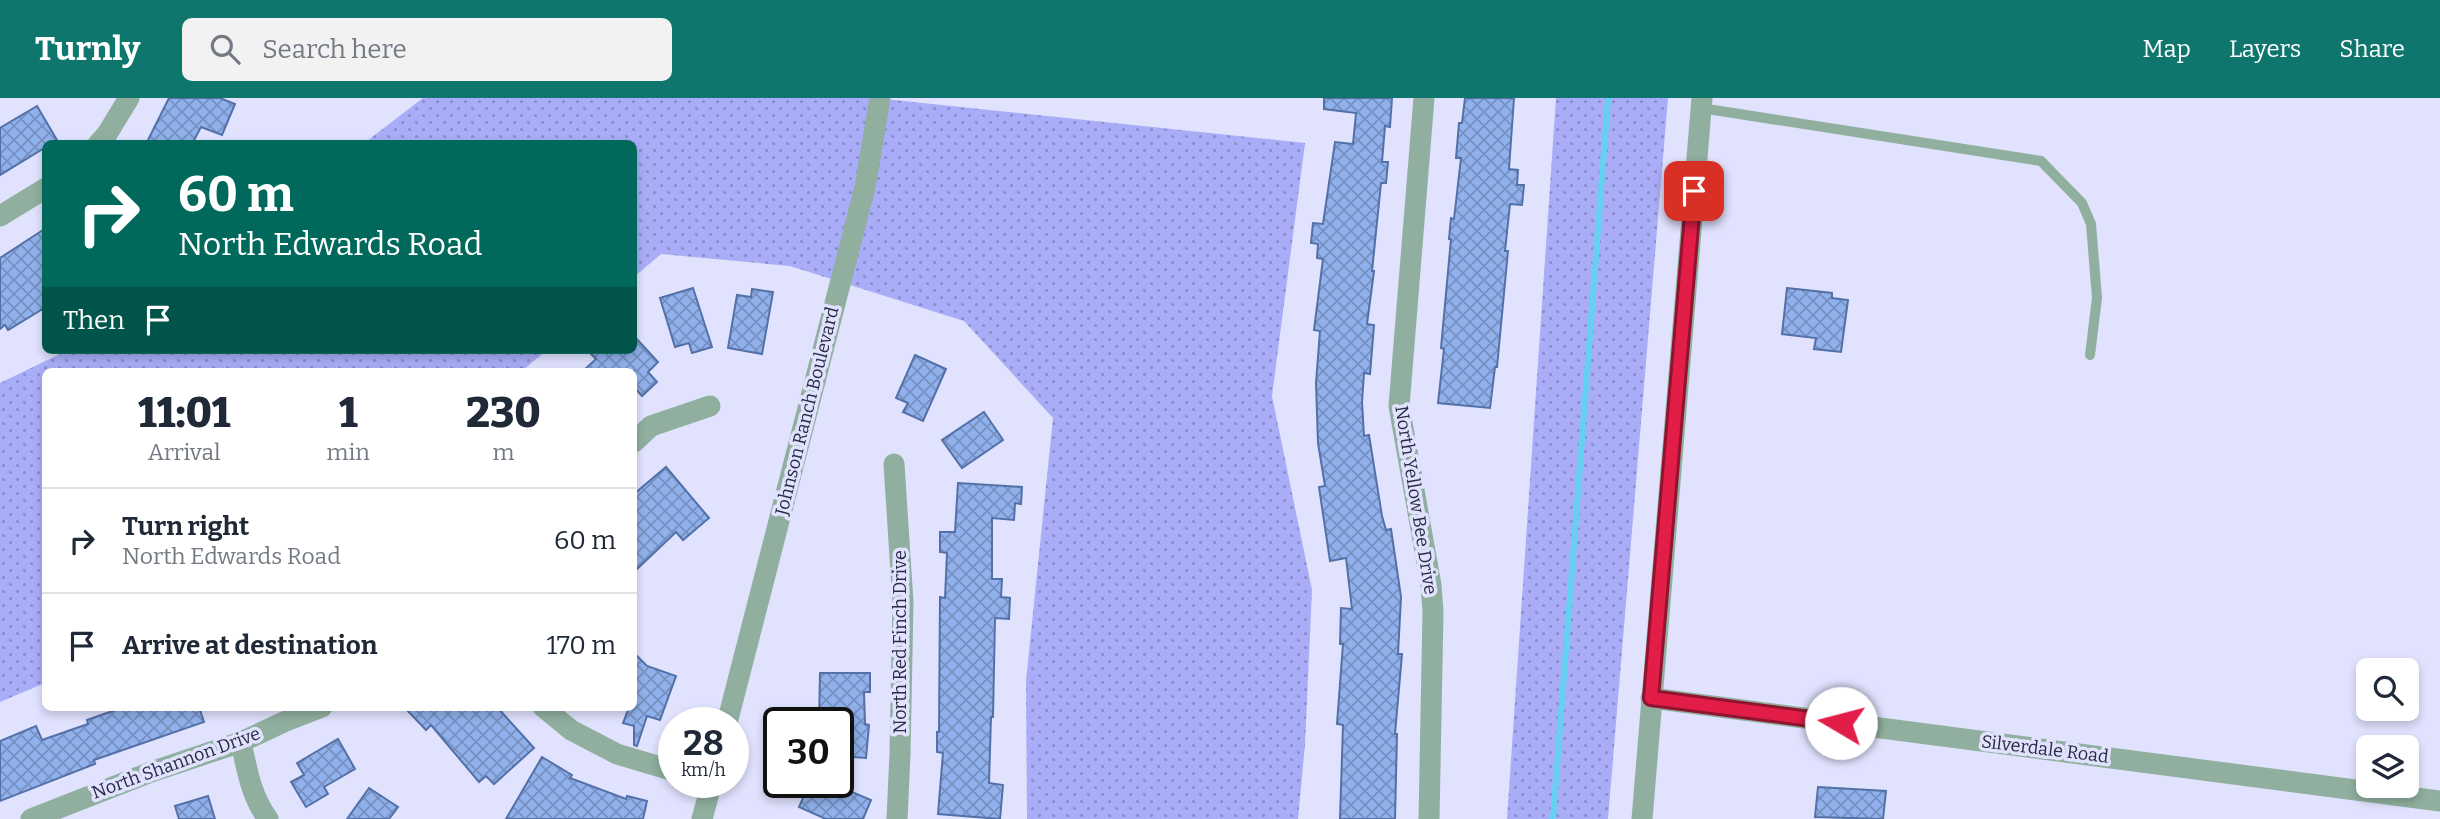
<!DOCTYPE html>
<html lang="en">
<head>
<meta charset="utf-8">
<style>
  :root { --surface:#fff; --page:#f2f2f3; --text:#1f2937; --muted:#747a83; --line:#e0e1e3; --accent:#0f766e }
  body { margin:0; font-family:Bitter,serif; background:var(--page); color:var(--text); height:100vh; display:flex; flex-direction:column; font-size:26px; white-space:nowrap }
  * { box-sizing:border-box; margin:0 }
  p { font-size:23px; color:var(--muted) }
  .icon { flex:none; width:38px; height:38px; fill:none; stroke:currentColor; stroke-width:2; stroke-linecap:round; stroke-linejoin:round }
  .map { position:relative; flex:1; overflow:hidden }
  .details { position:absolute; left:42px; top:270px; width:595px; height:343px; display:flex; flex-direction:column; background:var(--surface); border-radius:10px; box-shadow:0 4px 10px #0003 }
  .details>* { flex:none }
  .top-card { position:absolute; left:42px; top:42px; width:595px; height:214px; border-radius:10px; box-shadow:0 4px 10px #0003; background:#00695c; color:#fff; overflow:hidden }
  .buttons { position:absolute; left:2356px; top:560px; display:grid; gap:14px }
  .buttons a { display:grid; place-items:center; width:63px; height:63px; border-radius:10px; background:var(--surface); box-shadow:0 4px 10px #0003; font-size:35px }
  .speed { position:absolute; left:658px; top:609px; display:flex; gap:14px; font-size:35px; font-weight:700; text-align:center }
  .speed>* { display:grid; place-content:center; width:91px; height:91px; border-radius:50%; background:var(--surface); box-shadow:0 4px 10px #0003; line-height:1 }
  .speed small { font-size:18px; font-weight:400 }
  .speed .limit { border:4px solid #111; border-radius:10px; background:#fff; color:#111 }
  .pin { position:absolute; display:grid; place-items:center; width:60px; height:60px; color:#fff; margin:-30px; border-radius:14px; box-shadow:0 4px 10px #0006 }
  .me { position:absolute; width:77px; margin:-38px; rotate:278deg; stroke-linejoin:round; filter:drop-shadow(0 0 5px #0008) }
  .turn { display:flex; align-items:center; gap:24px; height:147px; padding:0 21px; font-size:32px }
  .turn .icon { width:91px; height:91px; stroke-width:2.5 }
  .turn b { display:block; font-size:49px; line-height:60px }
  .then { display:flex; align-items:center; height:66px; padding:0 21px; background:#0003; gap:14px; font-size:26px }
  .eta { display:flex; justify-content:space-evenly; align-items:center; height:119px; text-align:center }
  .eta b { font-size:42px; font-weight:800; line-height:49px }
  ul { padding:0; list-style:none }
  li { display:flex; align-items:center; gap:21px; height:105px; padding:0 21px; border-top:2px solid var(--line) }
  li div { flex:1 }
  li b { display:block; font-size:26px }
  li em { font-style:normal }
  header { display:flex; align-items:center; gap:42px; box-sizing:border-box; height:98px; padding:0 35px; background:var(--accent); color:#fff }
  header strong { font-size:33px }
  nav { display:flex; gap:38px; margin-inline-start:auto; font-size:24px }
  .search { width:490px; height:63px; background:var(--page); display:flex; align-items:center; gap:18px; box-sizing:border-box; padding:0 24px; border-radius:10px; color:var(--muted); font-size:26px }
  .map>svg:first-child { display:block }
  .grass { fill:url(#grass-dots) }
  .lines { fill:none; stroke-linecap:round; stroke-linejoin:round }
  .stream { stroke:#64d1f3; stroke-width:6 }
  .building { fill:url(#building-cross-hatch); stroke:#5371a8; stroke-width:2 }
  .service { stroke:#90af9e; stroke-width:10 }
  .minor { stroke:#90af9e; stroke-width:21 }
  .tertiary { stroke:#90af9e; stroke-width:21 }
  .route-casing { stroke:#92132f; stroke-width:18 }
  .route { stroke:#e11d48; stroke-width:12 }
  .labels { text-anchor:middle; stroke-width:7; stroke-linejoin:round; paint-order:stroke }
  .street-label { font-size:18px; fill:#292a43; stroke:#e0e2fe }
</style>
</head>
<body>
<header>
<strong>Turnly</strong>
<div class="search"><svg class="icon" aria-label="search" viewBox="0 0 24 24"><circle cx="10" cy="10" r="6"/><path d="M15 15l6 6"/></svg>Search here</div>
<nav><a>Map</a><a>Layers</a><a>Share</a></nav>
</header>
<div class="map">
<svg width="2440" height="721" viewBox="0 0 2440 721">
  <defs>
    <pattern id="grass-dots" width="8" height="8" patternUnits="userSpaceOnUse" patternTransform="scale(1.75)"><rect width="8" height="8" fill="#a9adf7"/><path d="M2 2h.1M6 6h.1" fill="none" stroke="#8a8dca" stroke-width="1.8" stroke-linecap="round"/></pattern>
    <pattern id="building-cross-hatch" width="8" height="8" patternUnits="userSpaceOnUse" patternTransform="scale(1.75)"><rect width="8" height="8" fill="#90b1ec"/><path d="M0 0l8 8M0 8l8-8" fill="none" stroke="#7690c1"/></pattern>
  </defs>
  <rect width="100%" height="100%" fill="#e0e2fe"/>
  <g class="grass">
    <polygon points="423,0 875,0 1305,45 1272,298 1312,492 1305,647 1298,721 1027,721 1026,583 1053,320 964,223 790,168 661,156 634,179 634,46 363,46"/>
    <polygon points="1556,0 1668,0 1608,721 1507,721"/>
    <polygon points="68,252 547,252 522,273 46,273 45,585 0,604 0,285"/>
  </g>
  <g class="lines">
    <polyline class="stream" points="1553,721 1608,0"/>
  </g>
  <g class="building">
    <polygon points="169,0 220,0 235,6 222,37 201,29 192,46 146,46"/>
    <polygon points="1324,0 1392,0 1390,29 1385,28 1382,64 1388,64 1386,85 1381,85 1372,173 1374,173 1367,226 1374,227 1370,276 1364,275 1362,304 1364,338 1369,337 1382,418 1386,432 1391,431 1401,499 1398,556 1402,556 1395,636 1397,636 1395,721 1340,721 1343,627 1337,626 1343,546 1340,546 1341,510 1352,511 1346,460 1330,463 1319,389 1325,388 1318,345 1316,285 1320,233 1314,232 1323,161 1317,160 1318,146 1311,145 1313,125 1323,126 1335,44 1353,46 1356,15 1324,11"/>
    <polygon points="1465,0 1514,0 1509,71 1518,72 1517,87 1524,87 1522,107 1510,106 1505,153 1508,153 1497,269 1495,269 1490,310 1438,305 1444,251 1441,250 1451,141 1449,141 1451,120 1454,121 1461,60 1456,60 1459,25 1462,25"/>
    <polygon points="37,8 57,42 52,46 46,46 46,49 0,77 0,30"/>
    <polygon points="46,130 46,209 8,232 5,227 0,231 0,160"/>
    <polygon points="693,190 712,249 692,255 689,245 675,249 660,200"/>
    <polygon points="1787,190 1832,195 1832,200 1848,202 1841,254 1814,251 1816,240 1782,236"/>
    <polygon points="752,191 773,194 762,256 728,250 737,197 751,199"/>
    <polygon points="634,238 658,264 648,274 657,284 642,298 634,289 634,273 583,273 596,261 587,252 634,252"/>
    <polygon points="915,257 946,271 923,323 903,314 908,305 896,300"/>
    <polygon points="984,314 1003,342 962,370 942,342"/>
    <polygon points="666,369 709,420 683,442 676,434 634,474 634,396"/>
    <polygon points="958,385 1022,389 1021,406 1015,405 1014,422 992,420 992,481 1002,481 1001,499 1010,500 1009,521 995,520 993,619 991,619 989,685 1003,687 1000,721 938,716 943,655 937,654 937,634 939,634 940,499 945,500 947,455 940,454 940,434 955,434"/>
    <polygon points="634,555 647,568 676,578 660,622 647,618 637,648 634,647 634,628 623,625 629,609 634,609"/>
    <polygon points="820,575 870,575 870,594 864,594 865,626 869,627 866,660 838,658 838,625 819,625"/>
    <polygon points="124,609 199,609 204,624 94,662 95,666 0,703 0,643 36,628 42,642 88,626 87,622"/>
    <polygon points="404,609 497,609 534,650 494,686 486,678 479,684 431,627 426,632"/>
    <polygon points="338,641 355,671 324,689 328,696 306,709 291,684 304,677 297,665"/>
    <polygon points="542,659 572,677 570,680 626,701 627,698 647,703 643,721 506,721"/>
    <polygon points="810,684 828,684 871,702 863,721 826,721 799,709"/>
    <polygon points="1818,689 1886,693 1883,721 1815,719"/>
    <polygon points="369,690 398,709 389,721 347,721"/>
    <polygon points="208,698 215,721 179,721 175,708"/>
  </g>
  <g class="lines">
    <polyline class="service" points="1701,10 2041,63 2082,105 2091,126 2097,200 2090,257"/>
    <g class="minor">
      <polyline points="1424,0 1399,308 1431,487 1433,514 1429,721"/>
      <polyline points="98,46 107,36 129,0"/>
      <polyline points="0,118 46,90"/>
      <polyline points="634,344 651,328 710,308"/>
      <polyline points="894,366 903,505 900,656 897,721"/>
      <polyline points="1651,600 2440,703"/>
      <polyline points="543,609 571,632 617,656 674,673"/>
      <path d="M241 644C247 672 251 698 268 721"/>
      <polyline points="31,721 151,674 241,644 286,623 322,609"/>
      <polyline points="1642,721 1702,0"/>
    </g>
    <g class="tertiary">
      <polyline points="727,625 865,89 880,0"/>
      <polyline points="702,721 712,684"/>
    </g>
  </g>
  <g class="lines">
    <g class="route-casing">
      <polyline id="route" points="1694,93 1651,600 1841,625"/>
    </g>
    <use href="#route" class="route"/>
  </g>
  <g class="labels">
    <g class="street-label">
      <text transform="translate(807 313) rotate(-76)" y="6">Johnson Ranch Boulevard</text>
      <text transform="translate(1416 402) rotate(81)" y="6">North Yellow Bee Drive</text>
      <text transform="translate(900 544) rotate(-90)" y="6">North Red Finch Drive</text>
      <text transform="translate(2045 651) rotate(7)" y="6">Silverdale Road</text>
      <text transform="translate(176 665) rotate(-20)" y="6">North Shannon Drive</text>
    </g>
  </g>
</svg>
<div class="buttons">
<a><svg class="icon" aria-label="search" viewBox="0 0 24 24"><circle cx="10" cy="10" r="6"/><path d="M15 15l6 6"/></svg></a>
<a><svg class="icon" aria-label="layers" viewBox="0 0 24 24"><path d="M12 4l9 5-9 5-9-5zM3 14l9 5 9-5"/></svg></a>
</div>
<div class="speed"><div>28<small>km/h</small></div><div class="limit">30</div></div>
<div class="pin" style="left:1694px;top:93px;background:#d93025"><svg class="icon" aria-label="arrive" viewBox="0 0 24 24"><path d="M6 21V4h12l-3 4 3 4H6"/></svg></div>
<svg class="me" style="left:1841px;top:625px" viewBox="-20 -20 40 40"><circle r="19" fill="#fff"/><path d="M0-13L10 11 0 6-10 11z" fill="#e11d48"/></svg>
<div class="top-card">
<div class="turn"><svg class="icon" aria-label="right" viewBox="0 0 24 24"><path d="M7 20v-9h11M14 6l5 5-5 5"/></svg><div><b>60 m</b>North Edwards Road</div></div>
<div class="then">Then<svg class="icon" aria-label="arrive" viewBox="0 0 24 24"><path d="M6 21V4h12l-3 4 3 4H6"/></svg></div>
</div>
<section class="details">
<div class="eta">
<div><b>11:01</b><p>Arrival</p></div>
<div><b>1</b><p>min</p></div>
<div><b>230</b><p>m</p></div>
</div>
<ul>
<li><svg class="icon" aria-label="right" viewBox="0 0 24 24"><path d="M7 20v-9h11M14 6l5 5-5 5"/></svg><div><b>Turn right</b><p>North Edwards Road</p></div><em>60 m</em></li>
<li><svg class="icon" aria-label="arrive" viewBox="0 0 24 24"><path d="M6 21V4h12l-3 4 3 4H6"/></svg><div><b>Arrive at destination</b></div><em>170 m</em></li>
</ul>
</section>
</div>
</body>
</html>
